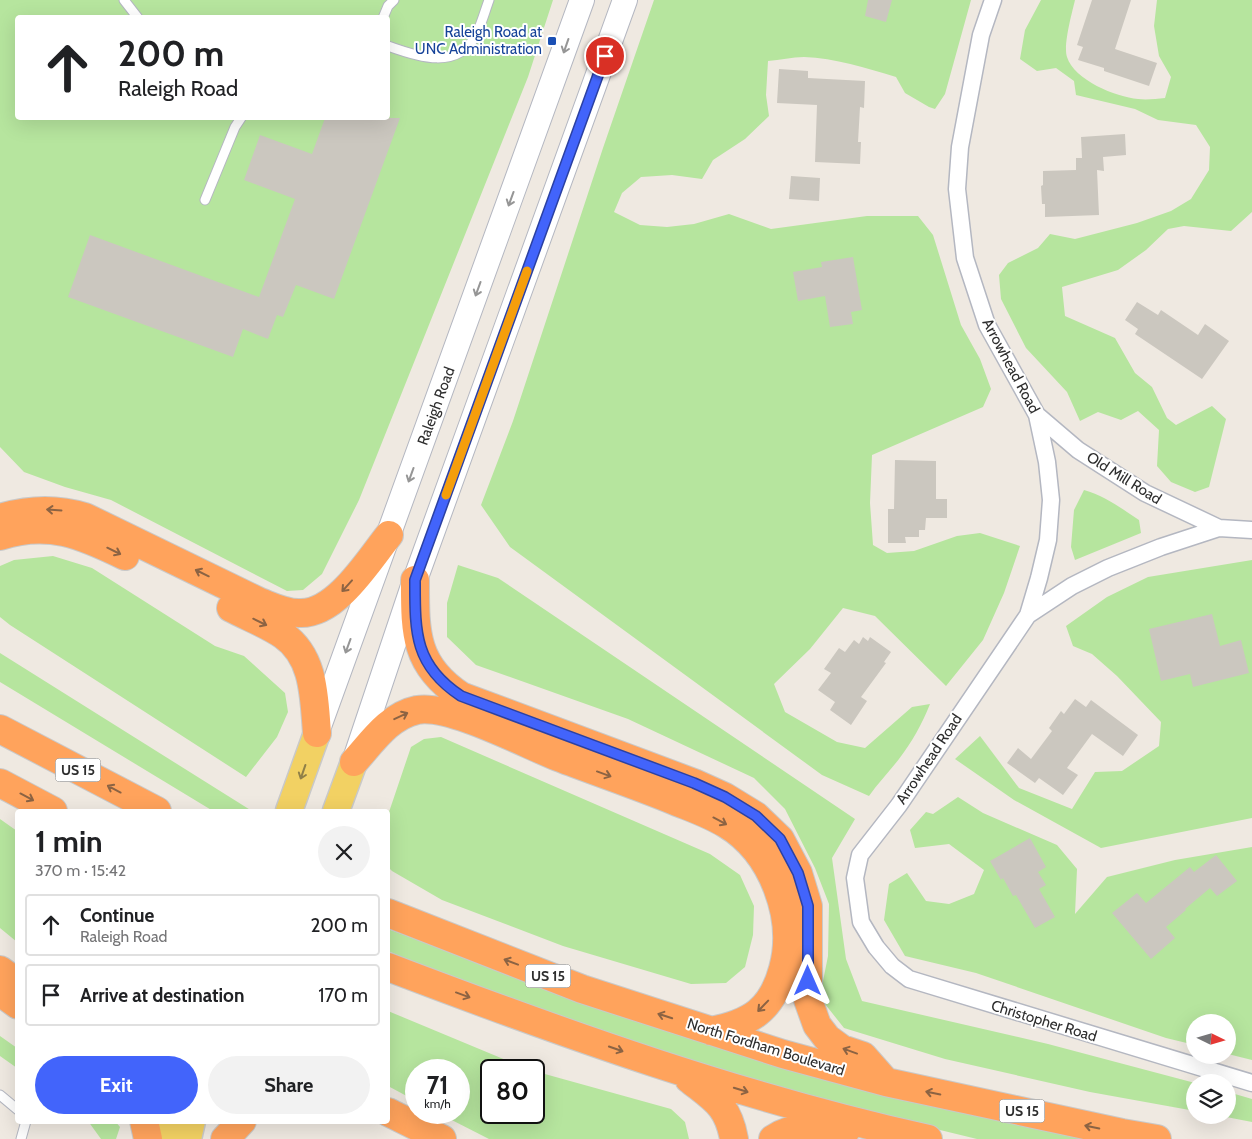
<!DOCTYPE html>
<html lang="en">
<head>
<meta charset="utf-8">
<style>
	body { margin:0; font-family:Cabin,sans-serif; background:#f2f2f2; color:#202124; height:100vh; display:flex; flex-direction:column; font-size:19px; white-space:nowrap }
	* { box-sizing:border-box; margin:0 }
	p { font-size:16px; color:#757577 }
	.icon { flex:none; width:28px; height:28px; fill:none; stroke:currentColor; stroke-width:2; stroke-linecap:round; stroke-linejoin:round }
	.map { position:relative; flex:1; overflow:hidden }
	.sheet { position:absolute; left:15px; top:809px; width:375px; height:315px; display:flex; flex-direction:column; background:#fff; border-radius:5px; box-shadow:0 5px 20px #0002 }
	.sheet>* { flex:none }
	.top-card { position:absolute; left:15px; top:15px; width:375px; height:105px; border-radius:5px; box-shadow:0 5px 20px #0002; background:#fff; color:#202124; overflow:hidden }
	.needle { width:32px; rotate:95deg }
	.tools { position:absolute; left:1186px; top:1014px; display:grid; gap:10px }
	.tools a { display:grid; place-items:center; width:50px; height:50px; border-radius:50%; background:#fff; box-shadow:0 5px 20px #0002; font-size:25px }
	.speed { position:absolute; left:405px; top:1059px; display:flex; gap:10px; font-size:25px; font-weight:700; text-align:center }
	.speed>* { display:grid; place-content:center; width:65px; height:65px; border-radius:50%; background:#fff; box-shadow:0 5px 20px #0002; line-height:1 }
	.speed small { font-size:12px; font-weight:400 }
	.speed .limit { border:2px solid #111; border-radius:8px; background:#fff; color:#111 }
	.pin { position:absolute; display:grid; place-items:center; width:42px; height:42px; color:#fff; margin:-21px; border:2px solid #fff; border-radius:50%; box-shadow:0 1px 5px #0007 }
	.me { position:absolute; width:55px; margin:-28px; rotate:0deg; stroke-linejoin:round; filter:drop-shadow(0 0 4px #0008) }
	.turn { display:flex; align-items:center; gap:18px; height:105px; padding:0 20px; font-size:22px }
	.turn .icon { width:65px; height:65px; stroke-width:2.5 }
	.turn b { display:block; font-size:35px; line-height:42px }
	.round { display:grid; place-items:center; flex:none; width:52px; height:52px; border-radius:26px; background:#f2f2f2 }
	.headline { display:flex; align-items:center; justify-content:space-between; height:85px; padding:0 20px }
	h1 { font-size:30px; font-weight:700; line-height:38px }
	.primary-button { display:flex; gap:10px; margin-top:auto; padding:10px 20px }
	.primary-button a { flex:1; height:58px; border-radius:30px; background:#4264fb; color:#fff; font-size:20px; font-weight:700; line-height:58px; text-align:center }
	.primary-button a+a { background:#f2f2f2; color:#202124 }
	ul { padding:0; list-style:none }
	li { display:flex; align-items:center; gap:15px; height:62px; margin:0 10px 8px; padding:0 10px; border:2px solid #e0e0e0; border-radius:5px }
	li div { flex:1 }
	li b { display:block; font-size:19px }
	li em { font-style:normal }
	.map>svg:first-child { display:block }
	.green { fill:#b6e59e; fill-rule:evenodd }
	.building { fill:#cbc7bf }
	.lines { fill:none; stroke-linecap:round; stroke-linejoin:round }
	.lane-casing { stroke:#b4b7c1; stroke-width:11 }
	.street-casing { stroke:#b4b7c1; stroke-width:19 }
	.secondary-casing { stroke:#b4b7c1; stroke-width:26 }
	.primary-casing { stroke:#c9c9c9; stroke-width:29 }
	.highway-casing { stroke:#c9c9c9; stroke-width:30 }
	.lane { stroke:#fff; stroke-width:9 }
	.street { stroke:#fff; stroke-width:16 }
	.secondary { stroke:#fff; stroke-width:24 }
	.primary { stroke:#f2d163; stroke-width:26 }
	.highway { stroke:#ffa35c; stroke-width:28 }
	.oneway { stroke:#969696 }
	.oneway2 { stroke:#8c6343 }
	.oneway3 { stroke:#908048 }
	.route-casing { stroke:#2b41a3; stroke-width:12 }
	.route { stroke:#4264fb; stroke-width:9 }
	.slow { stroke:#f59e0b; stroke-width:9 }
	.transit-dot { fill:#1a4fb4; stroke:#fff; stroke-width:2 }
	.labels { text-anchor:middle; stroke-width:4; stroke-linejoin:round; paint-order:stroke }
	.shield { fill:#fff; stroke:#6d6d6d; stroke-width:1 }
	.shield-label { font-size:14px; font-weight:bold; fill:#2e2e2e }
	.transit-label { font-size:15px; fill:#164399; stroke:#fff; text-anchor:end }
	.street-label { font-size:15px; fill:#2e2e2e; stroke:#fff }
</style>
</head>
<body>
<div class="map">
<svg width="1252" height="1139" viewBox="0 0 1252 1139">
	<rect width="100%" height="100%" fill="#efe9e1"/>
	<path class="green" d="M0 0H553L528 77 359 500 322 574 303 590 287 591 111 500 65 487 24 472 0 447ZM18 18H388V118H18Z
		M654 0H971L945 94 935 109 929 107 905 93 896 77C866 68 835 58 804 57 792 57 780 60 768 61L766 95 769 116 745 139 713 160 702 179 672 175 641 177 622 193 614 212 640 225 667 227 694 224 729 214 771 229 867 216H918L933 235 961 325 980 359 991 389 983 407 872 455 870 503 873 545 887 553 914 551 957 536 980 533 1020 546 1004 593 983 640 946 686 875 616 843 608 810 649 774 684 785 712 837 742 865 748 912 707 930 704C922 724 912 742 899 759 889 772 878 783 869 796L822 775 510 547 481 505 513 421 603 148Z
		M1041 0H1075C1072 13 1063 45 1067 57 1074 80 1116 97 1138 99 1146 100 1156 99 1165 98L1171 77 1159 56 1154 26 1157 0H1252V212L1231 231 1184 226 1168 229 1146 250 1118 270 1062 287 1065 316 1115 338 1135 373 1152 387 1167 418 1176 425 1212 406 1226 419 1209 487 1195 492 1171 482 1157 466 1159 430 1138 411 1121 420 1098 412 1080 421 1067 392 1026 348 1001 299 999 275 1008 263 1038 248 1050 234 1075 239 1137 223 1171 211 1191 199 1209 170 1210 147 1196 125 1158 120 1135 109 1076 95 1074 81 1056 68 1037 71 1020 59 1025 30Z
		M1084 490C1105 496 1121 508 1139 520L1141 533 1075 560 1071 547 1074 510Z
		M53 556 92 568 215 646 244 656 285 693 288 712 277 737 246 777 10 625 0 617V566L14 560Z
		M1252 560V818L1101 848 1014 800 955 759 980 736 1019 788 1072 809 1095 772 1122 771 1159 746 1161 722 1117 676 1092 654 1073 646 1066 626 1107 597 1148 577Z
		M458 565 498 578 855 819 832 858 846 959 862 1001 1048 1044 1195 1083V1111L1090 1092 945 1059 844 1028 825 1004 822 986 828 956 829 904 815 868 785 809 754 778 628 719 476 665 447 637V603Z
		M0 653 252 811H213L5 685 0 682Z
		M441 737 710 854 740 875 754 906 753 935 745 967 726 983 691 984 563 946 442 900 392 871 388 867V815L411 747 424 739Z
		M958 797 983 813 1057 845 1077 869 1075 914 1107 877 1175 860 1252 847V1060L1228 1054V1022H1195V1045L1166 1038 976 973 905 956 884 920 889 884 907 873 926 901 949 904 974 894 984 870 949 844 915 848 910 830 926 812 933 814Z
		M0 819 17 831V942L0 928Z
		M388 929 594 1005 1091 1139H977L858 1110 713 1069 493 995 388 951Z
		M388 1011 530 1070H491V1112H534V1071L671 1109 685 1122 689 1139H489L438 1113 459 1112V1070H416V1101L388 1086Z
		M0 1036 17 1048V1068L0 1056Z
		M1228 1092 1252 1099V1122L1216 1115H1228Z
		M88 1121H115L120 1127 116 1139H101Z"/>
	<path class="building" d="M868 0H892L886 22 865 16Z
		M1092 0H1131L1115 49 1157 63 1149 86 1104 71V68L1078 60 1083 47 1077 45Z
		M779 69 808 71V78L865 81 864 108 860 107 858 142H861L860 164 815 162 817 105 777 103Z
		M325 118H400L334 299 296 285 283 317 277 315 268 339 243 329 233 357 68 297 90 235 259 297 295 199 244 180 260 135 312 154Z
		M1125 134 1126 155 1103 157 1104 171 1097 170 1099 215 1045 217V204H1042L1041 186 1043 185V171L1076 170V158H1082L1081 137Z
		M791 176 820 178 819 201 789 199Z
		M853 257 862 310 851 312 853 324 830 327 825 296 798 301 793 272 822 267 821 262Z
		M1137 302 1158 315 1161 310 1198 335 1205 324 1229 341 1202 379 1135 334 1138 329 1125 320Z
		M895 460 936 461V499H947V518H926L925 530H919V537H905L906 543H888V509H894Z
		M1212 614 1220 646 1241 640 1249 673 1193 687 1190 674 1161 681 1149 629Z
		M863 637 868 641 870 637 891 652 884 662 886 663 861 697 867 701 851 725 830 710 835 702 818 690 831 673 824 669 839 648 845 652 854 640 859 644Z
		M1075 699 1086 707 1091 700 1138 735 1123 756 1092 734 1067 768 1078 775 1063 795 1039 778 1035 783 1007 763 1018 748 1031 759 1052 731 1049 728 1061 711 1064 714Z
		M1030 838 1046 867 1038 872 1046 885 1039 889 1055 917 1035 928 1016 895 1013 896 1003 878 1001 880 990 861Z
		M1216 855 1237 881 1217 896 1210 888 1185 909 1186 910 1166 927 1175 938 1151 959 1112 913 1137 893 1146 903 1190 867 1194 872Z"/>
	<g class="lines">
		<g class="lane-casing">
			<path id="lane" d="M124 0 138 18
				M383 18 388 6 394 0
				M388 46C418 57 459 71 477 33 482 22 485 11 489 0
				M205 200 235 127 241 118
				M0 1095 18 1110
				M21 1139 26 1121"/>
		</g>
		<g class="street-casing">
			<path id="street" d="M993 0 981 35 960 147 957 189 965 258 987 325 1037 415 1047 462 1051 500 1048 540 1039 578 1028 615 899 805 860 855 855 878 861 922 876 947 892 966 909 979 1252 1083
				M1037 415 1078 450 1145 493 1219 528
				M1028 615 1072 586 1108 568 1161 547 1219 528 1252 530"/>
		</g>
		<g class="secondary-casing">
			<path id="secondary" d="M317 732 582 0
				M355 759 415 580 625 0"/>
		</g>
		<g class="primary-casing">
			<path id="primary" d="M289 811 317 733
				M336 811 354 762
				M167 1139 174 1121
				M188 1139 192 1121"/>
		</g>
		<g class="highway-casing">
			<path id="highway" d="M0 518C29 509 56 508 85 517L260 602C273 607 287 614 301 613 337 613 369 560 389 535
				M0 536C48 520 82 535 125 556
				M415 580C415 632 414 665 461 696L694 783 725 797 756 816 780 839 798 873 808 906V1000L817 1025 827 1038 842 1049 863 1056 886 1082
				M231 608C248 617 267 624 283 635 315 657 314 698 317 733
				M0 729 157 811
				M354 762C372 742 389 716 417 710 450 704 525 744 558 757 597 772 636 785 675 801 692 808 710 814 726 824 773 852 797 918 783 969 772 1010 751 1023 711 1031
				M0 783 53 811
				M388 913 582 989 783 1054 886 1082 1122 1133 1157 1139
				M388 967C564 1034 743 1098 928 1139
				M0 970 18 983
				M0 992 18 1005
				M689 1079C714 1099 728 1105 734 1139
				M388 1112 442 1139
				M144 1121 148 1139
				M225 1139 242 1121
				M773 1139C794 1124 822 1127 847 1129"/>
		</g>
		<use href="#lane" class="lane"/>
		<use href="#street" class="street"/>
		<use href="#secondary" class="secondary"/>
		<use href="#primary" class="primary"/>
		<use href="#highway" class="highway"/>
	</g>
	<defs><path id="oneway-shaft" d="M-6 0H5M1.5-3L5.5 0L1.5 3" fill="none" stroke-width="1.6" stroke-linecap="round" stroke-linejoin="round" transform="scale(1.25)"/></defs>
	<g class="oneway">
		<use href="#oneway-shaft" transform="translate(566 46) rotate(109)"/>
		<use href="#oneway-shaft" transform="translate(511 199) rotate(110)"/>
		<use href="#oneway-shaft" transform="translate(478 289) rotate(110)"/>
		<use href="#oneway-shaft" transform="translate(411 475) rotate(110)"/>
		<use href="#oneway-shaft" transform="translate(348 646) rotate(110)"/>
	</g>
	<g class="oneway2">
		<use href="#oneway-shaft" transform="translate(54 510) rotate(-176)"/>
		<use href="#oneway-shaft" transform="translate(114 551) rotate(26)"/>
		<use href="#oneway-shaft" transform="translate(202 573) rotate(-154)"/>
		<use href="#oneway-shaft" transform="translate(347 586) rotate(132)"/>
		<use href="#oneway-shaft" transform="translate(260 622) rotate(26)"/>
		<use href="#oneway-shaft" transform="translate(401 716) rotate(-25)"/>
		<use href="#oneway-shaft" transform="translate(604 774) rotate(20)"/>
		<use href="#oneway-shaft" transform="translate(114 789) rotate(-152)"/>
		<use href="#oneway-shaft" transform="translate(27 797) rotate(28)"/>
		<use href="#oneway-shaft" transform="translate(720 821) rotate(28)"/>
		<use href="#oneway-shaft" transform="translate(511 962) rotate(-159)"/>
		<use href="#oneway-shaft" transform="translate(463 995) rotate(20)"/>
		<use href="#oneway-shaft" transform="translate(763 1006) rotate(134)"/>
		<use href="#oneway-shaft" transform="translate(665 1016) rotate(-162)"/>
		<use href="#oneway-shaft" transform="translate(616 1049) rotate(19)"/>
		<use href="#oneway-shaft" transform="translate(850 1051) rotate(-160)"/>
		<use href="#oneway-shaft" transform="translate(741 1090) rotate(17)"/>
		<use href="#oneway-shaft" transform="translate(933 1093) rotate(-168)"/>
		<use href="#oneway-shaft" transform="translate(1092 1127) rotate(-168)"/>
	</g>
	<use class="oneway3" href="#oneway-shaft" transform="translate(303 772) rotate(109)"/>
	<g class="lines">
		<g class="route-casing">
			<path id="route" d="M605 56 415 580C415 632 414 665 461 696L694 783 725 797 756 816 780 839 798 873 808 906V981"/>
		</g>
		<use href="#route" class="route"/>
		<path class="slow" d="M446 495 527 271"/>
	</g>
	<rect class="transit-dot" x="547" y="36" width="10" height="10" rx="2.5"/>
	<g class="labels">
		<g class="shield">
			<rect x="55.5" y="758.5" width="45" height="23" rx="4"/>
			<rect x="525.5" y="964.5" width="45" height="23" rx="4"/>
			<rect x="999.5" y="1099.5" width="45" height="23" rx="4"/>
		</g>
		<g class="shield-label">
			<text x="78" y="775">US 15</text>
			<text x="548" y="981">US 15</text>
			<text x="1022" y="1116">US 15</text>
		</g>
		<g class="transit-label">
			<text x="542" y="37">Raleigh Road at<tspan x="542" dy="17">UNC Administration</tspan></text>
		</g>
		<g class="street-label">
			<text transform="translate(1011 366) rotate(62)" y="5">Arrowhead Road</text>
			<text transform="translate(436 406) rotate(-70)" y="5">Raleigh Road</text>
			<text transform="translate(1124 478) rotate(32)" y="5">Old Mill Road</text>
			<text transform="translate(929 759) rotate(-56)" y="5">Arrowhead Road</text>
			<text transform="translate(1044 1021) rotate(17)" y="5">Christopher Road</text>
			<text transform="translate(766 1047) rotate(17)" y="5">North Fordham Boulevard</text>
		</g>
	</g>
</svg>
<div class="tools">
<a><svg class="needle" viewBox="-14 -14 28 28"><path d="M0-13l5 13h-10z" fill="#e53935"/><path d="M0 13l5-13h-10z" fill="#757577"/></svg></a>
<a><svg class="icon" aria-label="layers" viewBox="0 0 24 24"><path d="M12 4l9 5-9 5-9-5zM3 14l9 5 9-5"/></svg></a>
</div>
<div class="speed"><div>71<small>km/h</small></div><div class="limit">80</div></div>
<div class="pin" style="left:605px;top:56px;background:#d93025"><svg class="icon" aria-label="arrive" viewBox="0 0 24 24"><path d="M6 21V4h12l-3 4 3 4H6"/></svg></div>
<svg class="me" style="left:808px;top:981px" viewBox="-20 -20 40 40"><path d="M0-17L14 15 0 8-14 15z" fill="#4264fb" stroke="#fff" stroke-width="4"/></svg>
<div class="top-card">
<div class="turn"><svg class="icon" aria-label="ahead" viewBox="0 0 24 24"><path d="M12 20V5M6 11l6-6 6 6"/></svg><div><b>200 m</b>Raleigh Road</div></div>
</div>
<section class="sheet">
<div class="headline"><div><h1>1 min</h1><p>370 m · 15:42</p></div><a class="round"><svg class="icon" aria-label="close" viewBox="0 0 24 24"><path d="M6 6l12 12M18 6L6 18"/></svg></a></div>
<ul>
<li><svg class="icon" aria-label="ahead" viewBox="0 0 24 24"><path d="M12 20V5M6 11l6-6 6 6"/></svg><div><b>Continue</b><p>Raleigh Road</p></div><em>200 m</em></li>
<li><svg class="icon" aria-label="arrive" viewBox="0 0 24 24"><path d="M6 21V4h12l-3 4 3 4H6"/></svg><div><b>Arrive at destination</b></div><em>170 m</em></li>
</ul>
<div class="primary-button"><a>Exit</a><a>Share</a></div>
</section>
</div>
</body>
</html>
